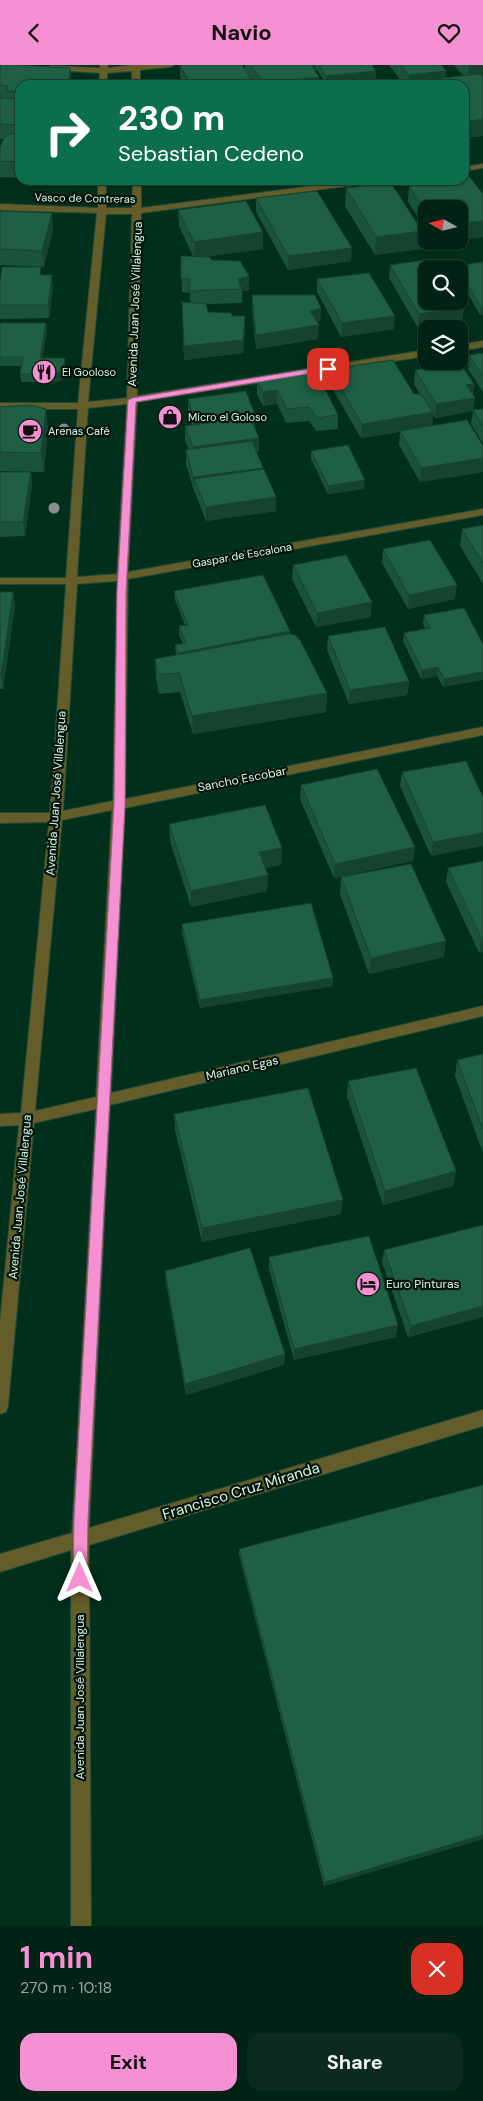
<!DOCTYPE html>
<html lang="en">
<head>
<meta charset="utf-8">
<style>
	body { margin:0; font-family:"DM Sans",sans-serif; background:#0a2b1e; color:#f1f3f6; height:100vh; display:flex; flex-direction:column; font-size:19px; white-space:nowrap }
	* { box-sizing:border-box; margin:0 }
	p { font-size:16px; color:#95a4a0 }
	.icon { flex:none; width:28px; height:28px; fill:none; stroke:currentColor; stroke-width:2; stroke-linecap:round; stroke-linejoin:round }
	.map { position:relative; height:1861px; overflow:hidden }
	.sheet { display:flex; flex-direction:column; background:#002315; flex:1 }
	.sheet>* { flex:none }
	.top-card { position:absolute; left:15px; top:15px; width:454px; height:105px; border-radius:15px; box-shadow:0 1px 4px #0004,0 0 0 1px #224034; background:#0b6e4f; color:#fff; overflow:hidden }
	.needle { width:32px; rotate:278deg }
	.fabs { position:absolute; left:418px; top:135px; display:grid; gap:10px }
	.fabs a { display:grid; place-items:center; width:50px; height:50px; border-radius:10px; background:#002315; box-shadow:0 1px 4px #0004,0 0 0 1px #224034; font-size:25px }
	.pin { position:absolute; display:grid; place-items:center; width:42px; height:42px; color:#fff; margin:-21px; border-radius:10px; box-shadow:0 2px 8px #0006 }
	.me { position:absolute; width:55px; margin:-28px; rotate:0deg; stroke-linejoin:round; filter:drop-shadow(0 0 4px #0008) }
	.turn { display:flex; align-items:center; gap:18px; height:105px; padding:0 20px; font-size:22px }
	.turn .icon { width:65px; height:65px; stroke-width:2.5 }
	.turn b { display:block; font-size:35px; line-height:42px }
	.round { display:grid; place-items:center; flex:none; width:52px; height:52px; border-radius:15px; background:#0a2b1e }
	.overview { display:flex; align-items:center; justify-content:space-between; height:85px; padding:0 20px }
	h1 { font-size:30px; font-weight:700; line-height:38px; color:#f591d2 }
	.button { display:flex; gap:10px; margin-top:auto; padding:10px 20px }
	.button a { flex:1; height:58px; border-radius:15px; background:#f591d2; color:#111; font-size:20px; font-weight:700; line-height:58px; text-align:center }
	.button a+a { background:#0a2b1e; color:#f1f3f6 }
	header { display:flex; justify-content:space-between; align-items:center; height:65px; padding:0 20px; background:#f591d2; color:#111; font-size:22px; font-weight:700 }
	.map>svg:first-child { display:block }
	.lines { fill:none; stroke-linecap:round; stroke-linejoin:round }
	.minor-casing { stroke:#1e4b38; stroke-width:2 }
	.minor { fill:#645d29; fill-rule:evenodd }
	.tree { fill:#8c8b90 }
	.wall { fill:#1b533a }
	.shaded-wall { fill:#164330 }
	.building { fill:#1f6044; stroke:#164330 }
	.route { fill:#f591d2; stroke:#9f5e88 }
	.labels { text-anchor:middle; stroke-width:4.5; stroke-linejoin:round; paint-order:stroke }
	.far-street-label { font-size:11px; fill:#d8f6e5; stroke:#001409 }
	.far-poi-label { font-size:11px; fill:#d8f6e5; stroke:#001409; text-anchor:start }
	.street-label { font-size:12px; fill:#d8f6e5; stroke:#001409 }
	.poi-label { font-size:12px; fill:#d8f6e5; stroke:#001409; text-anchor:start }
	.near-street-label { font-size:15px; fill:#d8f6e5; stroke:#001409 }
</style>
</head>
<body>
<header><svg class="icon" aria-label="back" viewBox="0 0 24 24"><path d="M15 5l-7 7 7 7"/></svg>Navio<svg class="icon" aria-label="heart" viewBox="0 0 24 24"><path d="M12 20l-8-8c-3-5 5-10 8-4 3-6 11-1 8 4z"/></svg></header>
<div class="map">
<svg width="483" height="1861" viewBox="0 0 483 1861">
	<rect width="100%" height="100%" fill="#002f1c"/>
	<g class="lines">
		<g class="minor-casing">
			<path id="minor" d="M100 0H108V3L132 0H174L170 2 140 5V20H132V6L107 8V20H99L100 8 51 5 47 3 51 1 100 3Z
				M483 99V103L464 106V102Z
				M98 115H106V143H132L133 115H141V143L358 115H381L377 117 141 148 137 331 426 285V291L137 337 128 507 483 444V450L128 514 125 734 483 662V670L125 743 111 1028 483 941V951L110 1040 89 1463 483 1345V1361L89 1480 91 1861H71V1485L0 1507V1489L72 1468 96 1044 34 1058 8 1341 6 1347 0 1349V1257L19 1060 0 1061V1049L21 1048 49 757 0 758V748H50L66 519H0V513H66L78 344H0V338H78L97 148 0 145V139L98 143ZM106 149H132L127 333 88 337ZM127 339 117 509 77 512 88 343ZM117 516 113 736 63 746 77 519ZM112 745 96 1032 35 1046 62 755Z
				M483 276V282L459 286V280Z"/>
		</g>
		<use href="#minor" class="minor"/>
	</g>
	<g class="tree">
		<circle cx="64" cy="364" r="5.5"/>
		<circle cx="54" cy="443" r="5.5"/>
	</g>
	<path class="wall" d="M180 0 245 4V0H372L376 6V13L326 18 316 4V7L319 20H253L252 18V20H185L180 12Z
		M389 0H441L446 6 445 13 463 11 454 0H483V71L464 73V20H404Z
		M0 3H70L71 14 20 20V113L0 112V82L3 74H0Z
		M421 115H464L483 129V172L459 175 426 144V164L408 137 409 121 420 119Z
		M346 123 421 184 375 190 345 141Z
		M256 133 351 196 288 205 256 147Z
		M178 145 263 167V184L203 192 211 195 249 225 242 226V238L206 239 208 247 232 251 245 265 243 288 184 295 182 237 190 238V228L182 227 181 191H193L179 161Z
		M0 146 53 164 44 202 0 200Z
		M483 197V250H480L459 213V204H457V201Z
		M390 200 464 243 462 256 418 263 389 213Z
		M42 210 53 223 49 253 0 254V216Z
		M317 214 394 264 341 272 317 227Z
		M252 230 321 243 320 256 317 257 318 274 256 284 252 244Z
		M0 258 47 266 42 293H65V302L64 312 61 316 52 317H21L20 309 22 301H0Z
		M483 288V327L468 304 469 290Z
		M330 304 414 329H420L414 319 415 305 474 319 473 330 475 333 473 345 483 344V378L471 359 473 346 435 353 433 349 432 361 483 381V407L420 417 399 380 400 367 361 373 329 318Z
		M257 316 338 350V364L316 366 309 356 286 358 277 339 263 341 257 329Z
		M188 334 255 350V363L259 373V387H256L263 404 276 432V446L206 456 195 428 194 426 186 399V385H189L185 375V361L192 360 188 348Z
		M0 342 48 362 44 407 0 406Z
		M311 386 364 424 328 429 311 394Z
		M0 407H31L32 421 25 471 0 472Z
		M483 460V519L460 481 462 464Z
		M383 484 455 534 408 544 382 498Z
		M293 500 371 552 316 562 292 514Z
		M174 526 290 570 327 628 326 647 193 669 180 627 159 629 156 613 155 594 176 590 175 580 183 579 179 570V561L185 560 175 535Z
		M0 527H13L15 541 3 624H0Z
		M424 550 483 579 443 622 437 611 421 614 403 576 404 568 425 564 423 559Z
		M328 571 409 616 407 630 349 639 327 585Z
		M466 696 431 791 400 721 402 707Z
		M301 720 415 782 413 796 334 813 300 734Z
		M169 759 282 783 281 800 265 803 267 826 191 842 170 776Z
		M483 796V887L479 888 446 817 448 803Z
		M341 812 444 892 369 909 340 829Z
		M182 859 333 913V921L200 943 182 867Z
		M483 989V1088L455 1011 457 995Z
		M348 1016 456 1106 453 1121 383 1140 347 1031Z
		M174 1049 341 1149 202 1177 175 1065Z
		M483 1160V1252L408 1272 382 1197 384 1185Z
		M269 1192 396 1272 294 1295 269 1204Z
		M165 1206 285 1289 284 1300 186 1330 166 1218Z
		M483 1420V1774L324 1821 239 1490V1484Z"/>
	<path class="shaded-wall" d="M307 0H316V10Z
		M469 0H483V13L467 15Z
		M70 3 71 16 72 14V20H69V14Z
		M376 6V13L326 18V11Z
		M446 6 444 20 433 14V20H409V10Z
		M319 12V20H266V18Z
		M252 15V20H212Z
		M483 54V71L464 73 466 57Z
		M52 148 53 164 44 202 42 186Z
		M483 156V172L459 175V159Z
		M422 166 421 184 375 190 376 172Z
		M263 167V184L194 193V177Z
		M437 176H453L437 179Z
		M352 183 351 196 288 205V191Z
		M52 210 53 223 49 253 48 240Z
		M249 211V225L242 226 238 214Z
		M481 242H483V250H480Z
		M321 243 320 256 309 260 310 246Z
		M464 243 462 256 418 263 419 249Z
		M245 251 243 288 184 295V281Z
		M395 251 394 264 341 272 342 258Z
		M46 258 47 266 41 301 40 293Z
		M319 260 318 274 256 284V270Z
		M65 293V302L64 312 61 316 52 317 51 309Z
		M474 319 472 333H475L473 346 435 353 436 339 466 320Z
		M277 325V339L263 341V327Z
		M46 344 48 362 44 407 41 388Z
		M433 347 432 361 361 373 362 359Z
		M255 350V364L195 372V358Z
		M259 373V387L193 396V382Z
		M483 393V407L420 417 421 403Z
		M263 403V417L194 414V426L193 412Z
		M31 407 32 421 25 471 23 457Z
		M365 415 364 424 328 429V421Z
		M276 432V446L206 456V442Z
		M457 520 455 534 408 544 409 530Z
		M13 527 15 541 3 624 1 610Z
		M372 537 371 552 316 562 317 548Z
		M290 566V574L179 596V588Z
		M438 602 437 611 421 614 422 605Z
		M483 607V615L443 622 444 614Z
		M409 616 407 630 349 639 350 625Z
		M327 628 326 647 193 669 192 651Z
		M483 768V781L431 791 433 777Z
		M415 782 413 796 334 813 335 799Z
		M282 783 281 800 259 804V787Z
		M268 810 267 826 191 842V826Z
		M482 874H483V887L479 888Z
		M446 876 444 892 369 909 371 893Z
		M333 913V921L200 943V935Z
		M456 1106 453 1121 383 1140 385 1126Z
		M343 1135 341 1149 202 1177V1163Z
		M483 1241V1252L408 1272 411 1261Z
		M398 1260 396 1272 294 1295V1284Z
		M285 1289 284 1300 186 1330 185 1319Z
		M483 1770V1774L324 1821 325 1817Z"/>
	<path class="building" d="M1 0H16L70 3 69 14H72L70 20H20V27L7 26 8 21 0 20V3Z
		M180 0H242L252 15 212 20H189L186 11Z
		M249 0H311L319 12 266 18Z
		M319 0H372L376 6 326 11Z
		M401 0H441L446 6 409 10Z
		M480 9 483 12V54L466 57 464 54V20H438L433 14Z
		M0 33 20 34V60L0 59Z
		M20 66V97L0 96V82L5 71Z
		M464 105 483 129V156L459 159V144H426V145L409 121 427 118 425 115H464Z
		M391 118 422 166 376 172 346 123Z
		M317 126 352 183 288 191 256 133Z
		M246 136 263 167 194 177 178 145Z
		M0 146 52 148 42 186 0 184Z
		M181 191 210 192 211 195 240 196 249 211 238 214 242 224 189 226 190 214H181Z
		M433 194 440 204H426V236H459V235L464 243 419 249 390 200Z
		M483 197V242H481L457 201Z
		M2 202H41L40 210H52L48 240H0V216Z
		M369 208 395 251 342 258 317 214Z
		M252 230H315L321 243 310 246 319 260 256 270Z
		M182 237 206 239 208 247 231 248 232 251H245L243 275 184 281Z
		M0 258H46L40 293H65L63 304 60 307 51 309H20L23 292H0Z
		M483 288V311L469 290Z
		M393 295 414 329H421L433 347 362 359 330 304Z
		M460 298 474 319 466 320 475 333 436 339 415 305Z
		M317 308 338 350 317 353 309 342 287 344 277 325 263 327 257 316Z
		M246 326 255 350 195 358 188 334Z
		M31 340 46 344 41 388 0 387V342Z
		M483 344V361L473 345Z
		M250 352 259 373 193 382 185 361Z
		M467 355 483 381V393L421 403 400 366Z
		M252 376 263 403 193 412 186 385Z
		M348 380 365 415 328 421 311 386Z
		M264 404 276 432 206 442 194 414Z
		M0 407H31L23 457H0Z
		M483 460V498L462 464Z
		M430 475 457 520 409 530 383 484Z
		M346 490 372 537 317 548 293 500Z
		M263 510 290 566 179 588 175 580 186 578 179 561 188 560 174 526Z
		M0 527H13L1 610H0Z
		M464 543 483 579V607L444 614 438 602 422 605 404 568 430 563 424 550Z
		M385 562 409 616 350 625 328 571Z
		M289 569 295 570 300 575 327 628 192 651 179 608 158 610 155 594Z
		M466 696 483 732V768L433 777 402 707Z
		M377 704 415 782 335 799 301 720Z
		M265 740 282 783 259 787 268 810 191 826 169 759Z
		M483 796V874H482L448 803Z
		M411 799 446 876 371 893 341 812Z
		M311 838 333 913 200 935 182 859Z
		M483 989V1064L457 995Z
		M416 1003 456 1106 385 1126 348 1016Z
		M308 1023 343 1135 202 1163 174 1049Z
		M483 1160V1241L411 1261 384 1185Z
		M369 1171 398 1260 294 1284 269 1192Z
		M250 1183 285 1289 185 1319 165 1206Z
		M483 1420V1770L325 1817 239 1484Z"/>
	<path class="route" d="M328 301 331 302V305L136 337 126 527 125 739 88 1454 87 1513 85 1518 80 1520 75 1518 73 1513 74 1454 114 739 117 527 128 335 132 333Z"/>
	<defs>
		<g id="restaurant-disc" transform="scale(1.25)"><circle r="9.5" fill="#f591d2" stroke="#001409"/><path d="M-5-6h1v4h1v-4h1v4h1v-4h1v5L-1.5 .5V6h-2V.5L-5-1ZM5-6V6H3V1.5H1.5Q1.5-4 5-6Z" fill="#111"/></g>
		<g id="shop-disc" transform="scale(1.25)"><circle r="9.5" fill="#f591d2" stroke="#001409"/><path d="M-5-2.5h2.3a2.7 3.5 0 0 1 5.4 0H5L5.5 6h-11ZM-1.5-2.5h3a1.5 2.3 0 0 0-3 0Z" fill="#111"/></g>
		<g id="cafe-disc" transform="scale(1.25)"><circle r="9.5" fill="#f591d2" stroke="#001409"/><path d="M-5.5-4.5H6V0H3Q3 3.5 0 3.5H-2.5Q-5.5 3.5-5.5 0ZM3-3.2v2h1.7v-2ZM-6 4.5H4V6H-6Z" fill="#111"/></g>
		<g id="hotel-disc" transform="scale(1.25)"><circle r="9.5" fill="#f591d2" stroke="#001409"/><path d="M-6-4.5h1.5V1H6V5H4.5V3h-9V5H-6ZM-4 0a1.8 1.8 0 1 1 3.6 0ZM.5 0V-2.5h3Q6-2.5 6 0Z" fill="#111"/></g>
	</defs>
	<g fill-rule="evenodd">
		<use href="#restaurant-disc" x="44" y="307"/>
		<use href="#shop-disc" x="170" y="352"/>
		<use href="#cafe-disc" x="30" y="366"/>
		<use href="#hotel-disc" x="368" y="1219"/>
	</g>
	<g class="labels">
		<g class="far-street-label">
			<text transform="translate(85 133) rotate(1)" y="4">Vasco de Contreras</text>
			<text transform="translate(242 490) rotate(-10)" y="4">Gaspar de Escalona</text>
		</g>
		<g class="far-poi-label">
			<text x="62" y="311">El Gooloso</text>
			<text x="188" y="356">Micro el Goloso</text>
			<text x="48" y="370">Arenas Café</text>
		</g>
		<g class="street-label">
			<text transform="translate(135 239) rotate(-88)" y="4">Avenida Juan José Villalengua</text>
			<text transform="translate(242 714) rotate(-11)" y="4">Sancho Escobar</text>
			<text transform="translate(56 728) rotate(-86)" y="4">Avenida Juan José Villalengua</text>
			<text transform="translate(242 1003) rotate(-13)" y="4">Mariano Egas</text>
			<text transform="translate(20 1132) rotate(-85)" y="4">Avenida Juan José Villalengua</text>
			<text transform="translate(80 1632) rotate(-90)" y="4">Avenida Juan José Villalengua</text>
		</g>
		<g class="poi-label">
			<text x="386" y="1223">Euro Pinturas</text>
		</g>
		<g class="near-street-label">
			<text transform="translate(241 1426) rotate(-17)" y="5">Francisco Cruz Miranda</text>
		</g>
	</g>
</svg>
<div class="fabs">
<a><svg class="needle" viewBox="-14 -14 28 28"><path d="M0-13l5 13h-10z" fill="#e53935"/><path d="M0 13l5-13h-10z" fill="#95a4a0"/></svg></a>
<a><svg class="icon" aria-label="search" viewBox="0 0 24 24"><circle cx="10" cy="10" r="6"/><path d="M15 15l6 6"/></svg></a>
<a><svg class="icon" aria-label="layers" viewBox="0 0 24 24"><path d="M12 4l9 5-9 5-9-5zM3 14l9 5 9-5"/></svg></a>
</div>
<div class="pin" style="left:328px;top:304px;background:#d93025"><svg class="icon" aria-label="arrive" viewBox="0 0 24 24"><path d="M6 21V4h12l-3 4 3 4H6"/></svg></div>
<svg class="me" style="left:80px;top:1513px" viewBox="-20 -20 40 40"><path d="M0-17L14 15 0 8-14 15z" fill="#f591d2" stroke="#fff" stroke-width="4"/></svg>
<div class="top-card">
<div class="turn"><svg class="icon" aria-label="right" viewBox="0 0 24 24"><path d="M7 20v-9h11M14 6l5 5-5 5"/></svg><div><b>230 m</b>Sebastian Cedeno</div></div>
</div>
</div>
<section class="sheet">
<div class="overview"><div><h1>1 min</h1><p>270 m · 10:18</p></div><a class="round" style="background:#d93025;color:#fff"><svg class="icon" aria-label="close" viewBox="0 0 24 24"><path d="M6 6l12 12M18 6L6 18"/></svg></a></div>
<div class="button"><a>Exit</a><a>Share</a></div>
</section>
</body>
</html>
